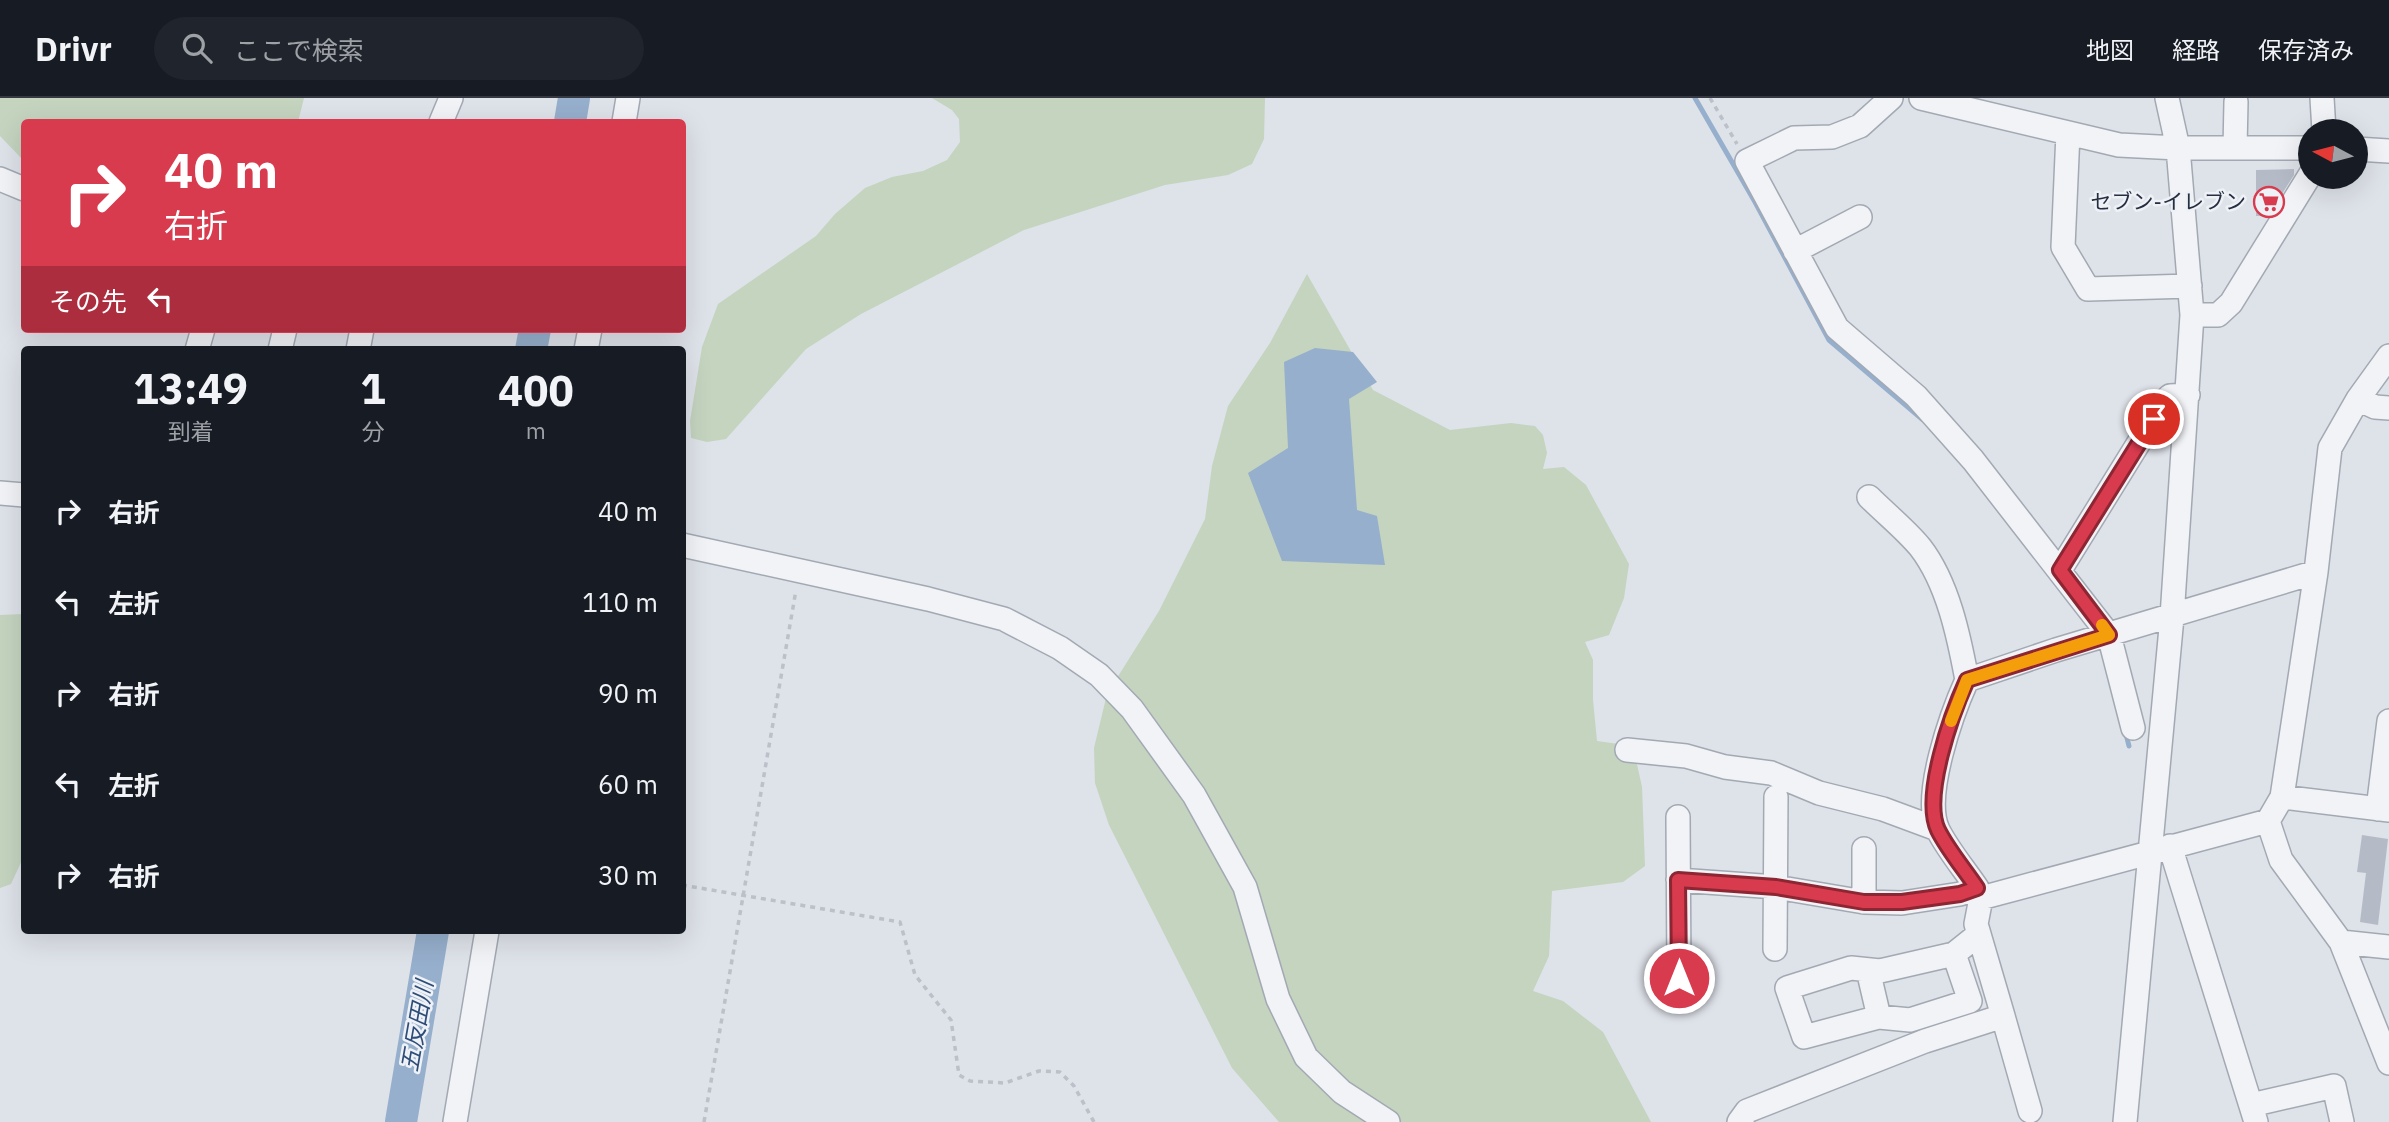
<!DOCTYPE html>
<html lang="ja">
<head>
<meta charset="utf-8">
<style>
	body { margin:0; font-family:"IBM Plex Sans","Noto Sans JP",sans-serif; background:#20242c; color:#f1f3f6; height:100vh; display:flex; flex-direction:column; font-size:26px; white-space:nowrap }
	* { box-sizing:border-box; margin:0 }
	p { font-size:23px; color:#9ea1a6 }
	.icon { flex:none; width:38px; height:38px; fill:none; stroke:currentColor; stroke-width:2; stroke-linecap:round; stroke-linejoin:round }
	.map { position:relative; flex:1; overflow:hidden }
	.sheet { position:absolute; left:21px; top:248px; width:665px; height:588px; display:flex; flex-direction:column; background:#171b24; border-radius:7px; box-shadow:0 7px 28px #0002 }
	.sheet>* { flex:none }
	.hud { position:absolute; left:21px; top:21px; width:665px; height:214px; border-radius:7px; box-shadow:0 7px 28px #0002; background:#d83a4e; color:#fff; overflow:hidden }
	.needle { width:46px; rotate:277deg }
	.controls { position:absolute; left:2298px; top:21px; display:grid; gap:14px }
	.controls a { display:grid; place-items:center; width:70px; height:70px; border-radius:50%; background:#171b24; box-shadow:0 7px 28px #0002; font-size:35px }
	.pin { position:absolute; display:grid; place-items:center; width:60px; height:60px; color:#fff; margin:-30px; border:4px solid #fff; border-radius:50%; box-shadow:0 2px 7px #0007 }
	.me { position:absolute; width:77px; margin:-38px; rotate:0deg; stroke-linejoin:round; filter:drop-shadow(0 0 5px #0008) }
	.turn { display:flex; align-items:center; gap:24px; height:147px; padding:0 28px; font-size:32px }
	.turn .icon { width:91px; height:91px; stroke-width:2.5 }
	.turn b { display:block; font-size:49px; line-height:60px }
	.then { display:flex; align-items:center; height:66px; padding:0 28px; background:#0003; gap:14px; font-size:26px }
	.eta { display:flex; justify-content:space-evenly; align-items:center; height:119px; text-align:center }
	.eta b { font-size:42px; font-weight:700; line-height:49px }
	ul { padding:0; list-style:none }
	li { display:flex; align-items:center; gap:21px; height:91px; padding:0 28px }
	li div { flex:1 }
	li b { display:block; font-size:26px }
	li em { font-style:normal }
	header { display:flex; align-items:center; gap:42px; box-sizing:border-box; height:98px; padding:0 35px; background:#171b24; border-bottom:2px solid #363941 }
	header strong { font-size:33px }
	nav { display:flex; gap:38px; margin-inline-start:auto; font-size:24px }
	.search { width:490px; height:63px; background:#20242c; display:flex; align-items:center; gap:18px; box-sizing:border-box; padding:0 24px; border-radius:38px; color:#9ea1a6; font-size:26px }
	.map>svg:first-child { display:block }
	.green { fill:#c4d4bf }
	.water { fill:#96afcc }
	.lines { fill:none; stroke-linecap:round; stroke-linejoin:round }
	.stream { stroke:#96afcc; stroke-width:5 }
	.river { stroke:#96afcc; stroke-width:32 }
	.building { fill:#b5bbc6 }
	.minor-casing { stroke:#a3a9b3; stroke-width:26 }
	.path { stroke:#bcc0c8; stroke-width:3.5; stroke-dasharray:5 5; stroke-linecap:butt }
	.minor { stroke:#f1f3f7; stroke-width:23 }
	.route-casing { stroke:#8c2633; stroke-width:18 }
	.route { stroke:#d83a4e; stroke-width:12 }
	.slow { stroke:#f59e0b; stroke-width:12 }
	.labels { text-anchor:middle; stroke-width:5; stroke-linejoin:round; paint-order:stroke }
	.poi-label { font-size:21px; fill:#262f41; stroke:#eef1f6; text-anchor:end }
	.water-label { font-size:23px; font-style:italic; fill:#2d4d78; stroke:#eef1f6 }
</style>
</head>
<body>
<header>
<strong>Drivr</strong>
<div class="search"><svg class="icon" aria-label="search" viewBox="0 0 24 24"><circle cx="10" cy="10" r="6"/><path d="M15 15l6 6"/></svg>ここで検索</div>
<nav><a>地図</a><a>経路</a><a>保存済み</a></nav>
</header>
<div class="map">
<svg width="2389" height="1024" viewBox="0 0 2389 1024">
	<rect width="100%" height="100%" fill="#dee2e9"/>
	<path class="green" d="M0 0H304L298 24H24V63L0 38Z
		M932 0H1265L1264 41 1252 66 1228 77 1165 87 1024 132 861 216 806 251 726 341 707 344 691 340 690 323 702 249 718 206 816 138 835 116 865 90 892 79 923 73 947 62 960 44 959 21 952 12Z
		M1307 176 1373 292 1450 332 1511 325 1535 328 1543 337 1547 355 1543 371 1564 369 1586 387 1629 466 1624 500 1609 537 1585 544 1593 562V602L1597 643 1633 648 1642 689 1645 768 1623 784 1552 793 1549 858 1533 893 1563 903 1603 934 1651 1024H1279L1232 970 1109 727 1095 685 1094 650 1107 596 1159 513 1205 421 1212 368 1228 308 1270 245Z
		M24 516V758L11 786 0 790V517Z"/>
	<path class="water" d="M1315 250 1353 254 1377 284 1349 301 1357 412 1377 418 1385 467 1282 463 1248 375 1288 350 1284 264Z"/>
	<g class="lines">
		<path class="stream" d="M1695 0 1755 104 1829 242 1922 321
			M2125 632 2129 648"/>
		<path class="river" d="M570 24 574 0
			M531 252 535 231
			M401 1024 433 833"/>
	</g>
	<path class="building" d="M2294 71V77L2268 118H2256V72Z
		M2362 737 2388 741 2378 827 2360 824 2366 775 2357 774Z"/>
	<g class="lines">
		<g class="minor-casing">
			<path id="minor" d="M1891 0 1860 28 1832 39 1794 40 1747 63 1837 230 1916 298 1973 362 2109 537 2133 630
				M1921 0 2119 47 2178 50H2310
				M2322 0 2324 33
				M441 24 451 0
				M624 24 628 0
				M2068 35 2063 149 2088 191 2190 188
				M2235 50 2236 4
				M2356 51 2389 53
				M0 81 24 91
				M1795 153 1860 119
				M2192 217H2218L2231 205 2310 77
				M197 252 203 231
				M280 252 285 231
				M358 252 362 231
				M586 252 590 231
				M2358 301 2375 309 2389 310
				M0 395 24 397
				M1869 399C1886 416 1905 431 1920 449 1948 485 1959 539 1967 582
				M682 447 928 501 1004 521 1060 550 1099 577 1132 611 1194 697 1245 789 1278 901 1306 959 1342 994 1388 1024
				M2060 472 2164 304 2170 298 2188 297
				M1627 652 1686 658 1725 669 1771 675 1819 695 1883 711 1937 731
				M2282 699 2389 712
				M2378 711 2389 623
				M1678 719 1679 880
				M2268 723 2281 762 2341 844 2389 965
				M2170 748 2256 1024
				M1864 751V804
				M1678 782 1776 789 1864 804 1902 805 1960 796 1977 790
				M1981 800 2268 723 2282 699 2316 474 2330 350 2358 301 2389 258
				M2341 844 2389 849
				M1775 851 1776 699
				M1954 856 1970 903 1910 922 1879 919 1804 939 1787 890 1851 870 1880 873 1954 856 1979 836
				M1868 872 1879 919
				M2003 918 2030 1013
				M2251 1007 2334 988 2342 1024
				M455 1024 487 833
				M1739 1024 1747 1013 1925 943 2003 918 1976 826 1981 800 1977 790C1965 772 1948 752 1938 732 1922 698 1952 615 1967 582L2056 552 2316 474
				M2125 1024 2172 519 2192 217 2178 50 2167 0"/>
		</g>
		<path class="path" d="M1710 0 1737 46
			M682 787 900 824 915 877 951 922 959 977 970 983 1005 985 1039 973 1060 974 1074 988 1094 1024
			M704 1024 796 492"/>
		<use href="#minor" class="minor"/>
	</g>
	<g class="lines">
		<g class="route-casing">
			<path id="route" d="M1679 880 1678 782 1776 789 1864 804H1902L1960 796 1977 790C1965 772 1948 752 1938 732 1922 698 1952 615 1967 582L2109 537 2060 472 2154 321"/>
		</g>
		<use href="#route" class="route"/>
		<path class="slow" d="M1951 623 1967 582 2109 537 2102 527"/>
	</g>
	<defs>
		<g id="supermarket-ring" transform="scale(1.575)"><circle r="9.5" fill="#eef1f6" stroke="#d83a4e" stroke-width="1.5"/><path d="M-6-5.5h2.5l.6 2H6L4.5 2H-2.5L-4.4-4H-6ZM-1.5 3.2a1.3 1.3 0 1 0 .1 0ZM3 3.2a1.3 1.3 0 1 0 .1 0Z" fill="#d83a4e"/></g>
	</defs>
	<g fill-rule="evenodd">
		<use href="#supermarket-ring" x="2269" y="104"/>
	</g>
	<g class="labels">
		<g class="poi-label">
			<text x="2246" y="111">セブン-イレブン</text>
		</g>
		<g class="water-label">
			<text transform="translate(417 928) rotate(-80)" y="8">五反田川</text>
		</g>
	</g>
</svg>
<div class="controls">
<a><svg class="needle" viewBox="-14 -14 28 28"><path d="M0-13l5 13h-10z" fill="#e53935"/><path d="M0 13l5-13h-10z" fill="#9ea1a6"/></svg></a>
</div>
<div class="pin" style="left:2154px;top:321px;background:#d93025"><svg class="icon" aria-label="arrive" viewBox="0 0 24 24"><path d="M6 21V4h12l-3 4 3 4H6"/></svg></div>
<svg class="me" style="left:1679px;top:880px" viewBox="-20 -20 40 40"><circle r="17" fill="#d83a4e" stroke="#fff" stroke-width="3"/><path d="M0-11L8 9 0 5-8 9z" fill="#fff"/></svg>
<div class="hud">
<div class="turn"><svg class="icon" aria-label="right" viewBox="0 0 24 24"><path d="M7 20v-9h11M14 6l5 5-5 5"/></svg><div><b>40 m</b>右折</div></div>
<div class="then">その先<svg class="icon" aria-label="left" viewBox="0 0 24 24"><path d="M17 20v-9H6M10 6l-5 5 5 5"/></svg></div>
</div>
<section class="sheet">
<div class="eta">
<div><b>13:49</b><p>到着</p></div>
<div><b>1</b><p>分</p></div>
<div><b>400</b><p>m</p></div>
</div>
<ul>
<li><svg class="icon" aria-label="right" viewBox="0 0 24 24"><path d="M7 20v-9h11M14 6l5 5-5 5"/></svg><div><b>右折</b></div><em>40 m</em></li>
<li><svg class="icon" aria-label="left" viewBox="0 0 24 24"><path d="M17 20v-9H6M10 6l-5 5 5 5"/></svg><div><b>左折</b></div><em>110 m</em></li>
<li><svg class="icon" aria-label="right" viewBox="0 0 24 24"><path d="M7 20v-9h11M14 6l5 5-5 5"/></svg><div><b>右折</b></div><em>90 m</em></li>
<li><svg class="icon" aria-label="left" viewBox="0 0 24 24"><path d="M17 20v-9H6M10 6l-5 5 5 5"/></svg><div><b>左折</b></div><em>60 m</em></li>
<li><svg class="icon" aria-label="right" viewBox="0 0 24 24"><path d="M7 20v-9h11M14 6l5 5-5 5"/></svg><div><b>右折</b></div><em>30 m</em></li>
</ul>
</section>
</div>
</body>
</html>
